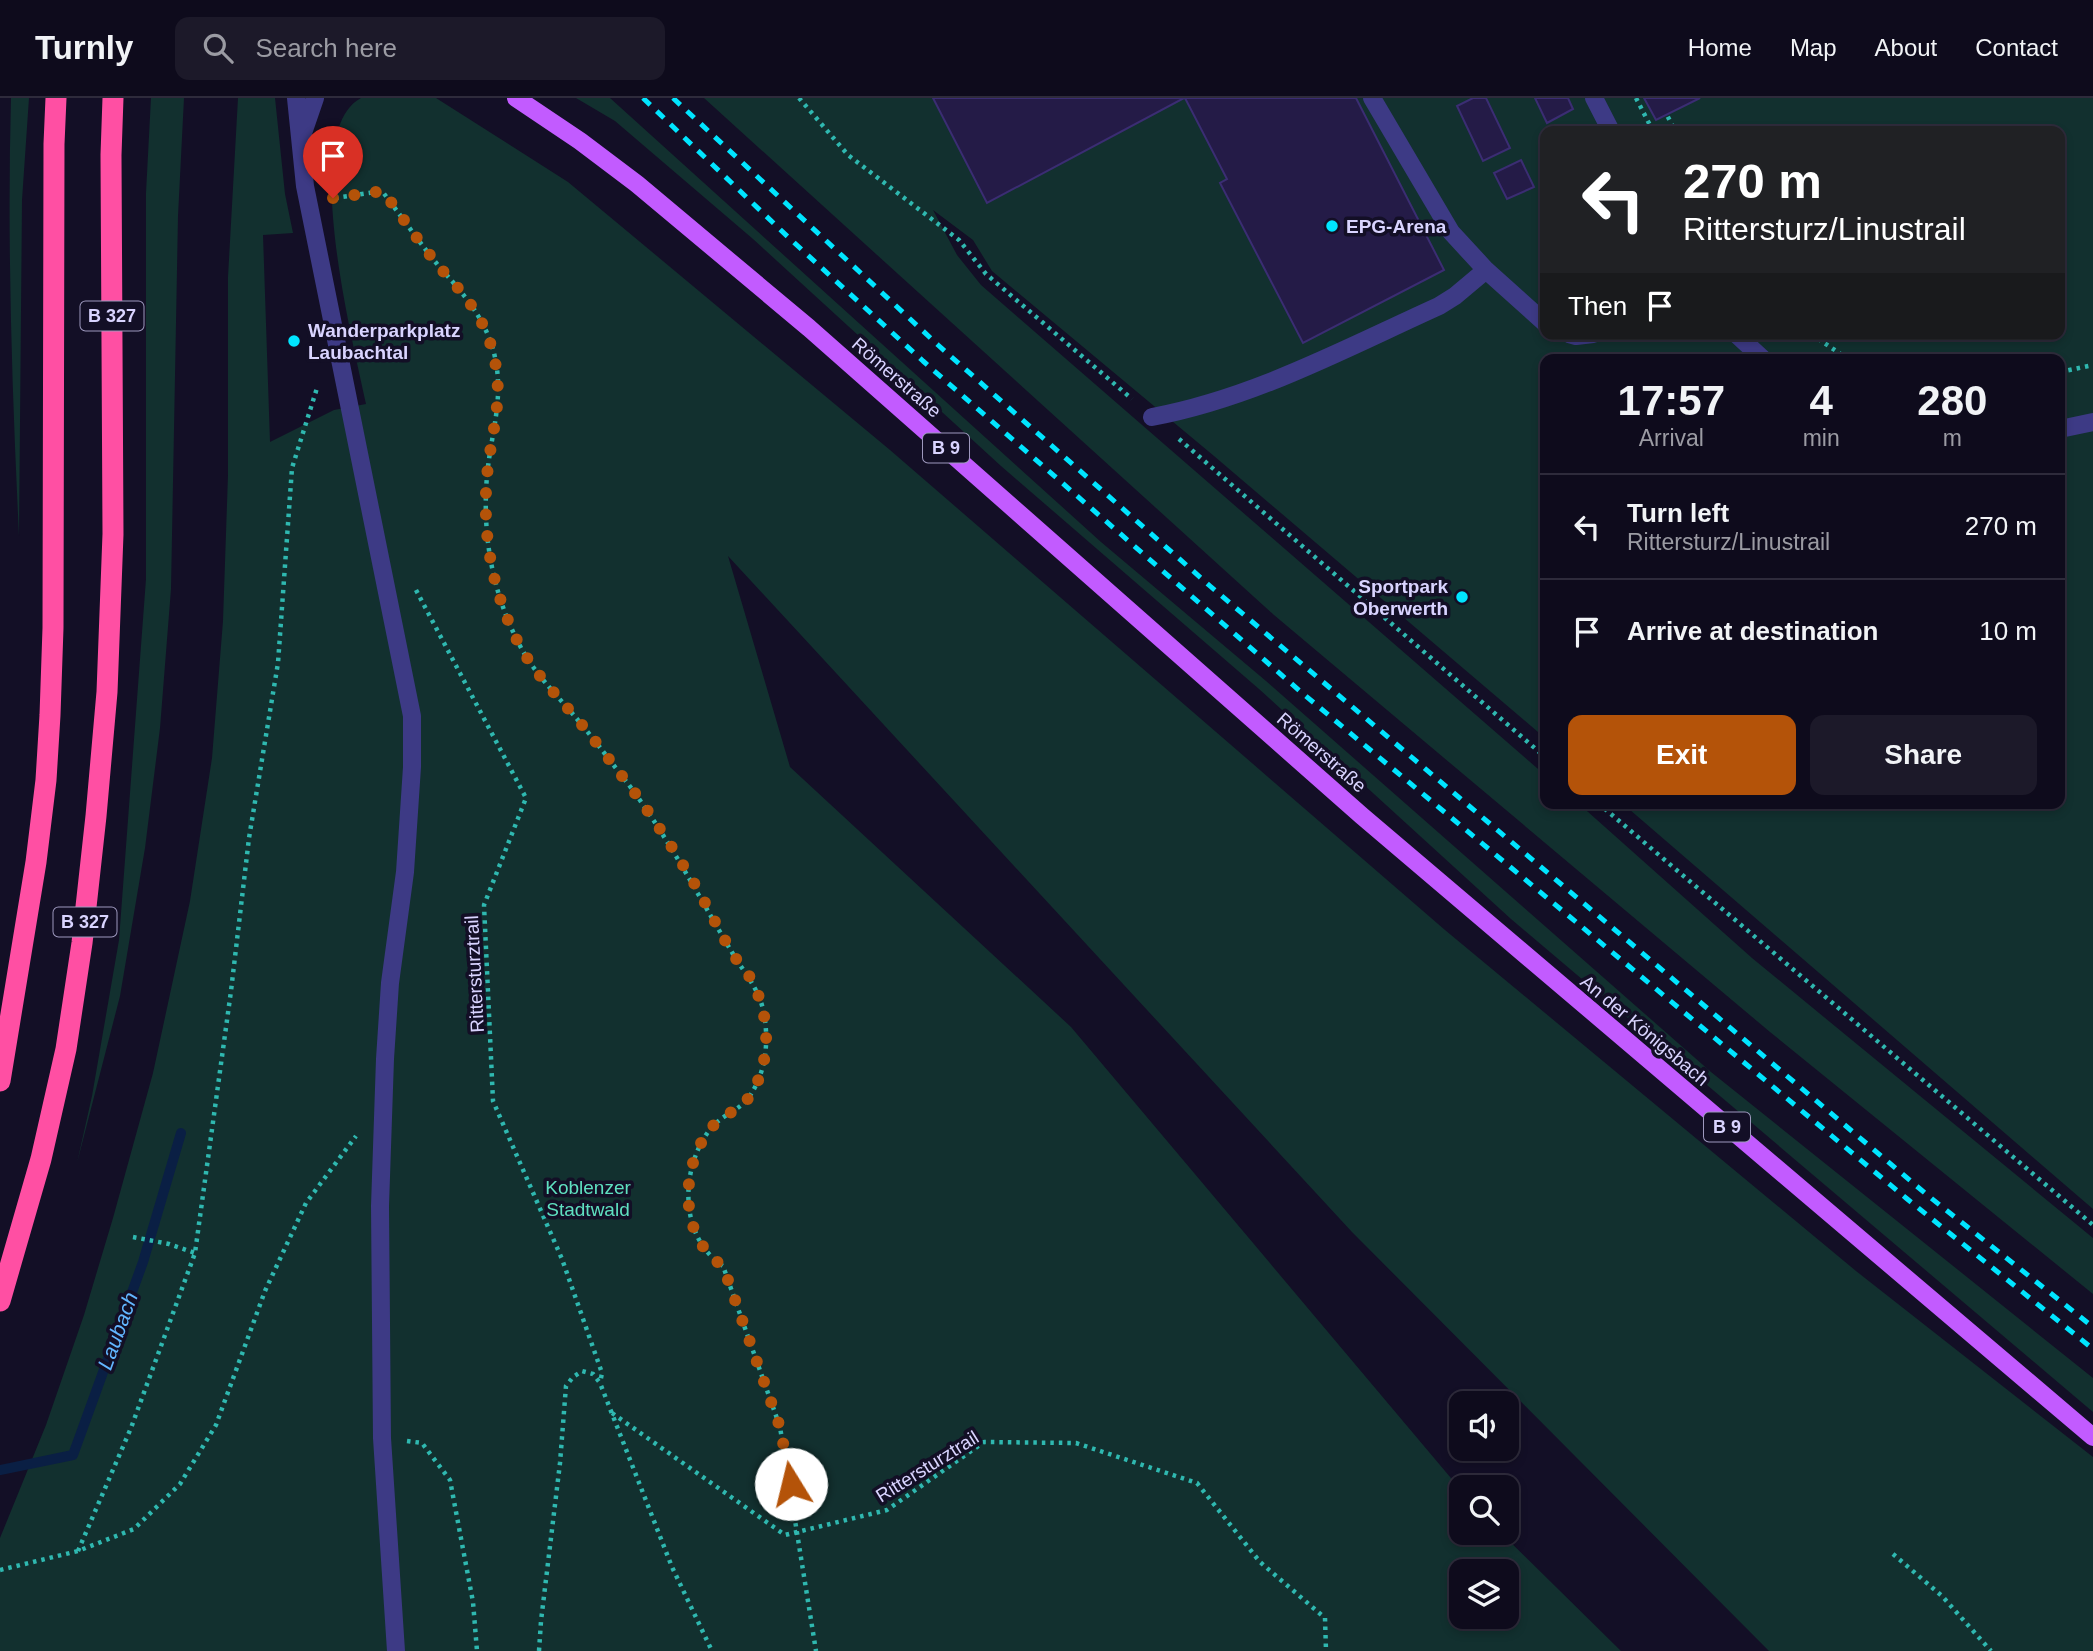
<!DOCTYPE html>
<html lang="en">
<head>
<meta charset="utf-8">
<style>
	body { margin:0; font-family:Helvetica,sans-serif; background:#1c1929; color:#f1f3f6; height:100vh; display:flex; flex-direction:column; font-size:26px; white-space:nowrap }
	* { box-sizing:border-box; margin:0 }
	p { font-size:23px; color:#9b9ba3 }
	.icon { flex:none; width:38px; height:38px; fill:none; stroke:currentColor; stroke-width:2; stroke-linecap:round; stroke-linejoin:round }
	.map { position:relative; flex:1; overflow:hidden }
	.side { position:absolute; left:1540px; top:256px; width:525px; height:455px; display:flex; flex-direction:column; background:#0e0b1c; border-radius:14px; box-shadow:0 4px 10px #0003,0 0 0 2px #2e2b3b }
	.side>* { flex:none }
	.banner { position:absolute; left:1540px; top:28px; width:525px; height:214px; border-radius:14px; box-shadow:0 4px 10px #0003,0 0 0 2px #2e2b3b; background:#202124; color:#fff; overflow:hidden }
	.tools { position:absolute; left:1449px; top:1293px; display:grid; gap:14px }
	.tools a { display:grid; place-items:center; width:70px; height:70px; border-radius:14px; background:#0e0b1c; box-shadow:0 4px 10px #0003,0 0 0 2px #2e2b3b; font-size:35px }
	.pin { position:absolute; display:grid; place-items:center; width:60px; height:60px; color:#fff; margin:-72px -30px; border-radius:50% 50% 50% 0; rotate:-45deg; box-shadow:0 0 7px #0007 }
	.pin .icon { rotate:45deg }
	.me { position:absolute; width:77px; margin:-38px; rotate:351deg; stroke-linejoin:round; filter:drop-shadow(0 0 5px #0008) }
	.turn { display:flex; align-items:center; gap:24px; height:147px; padding:0 28px; font-size:32px }
	.turn .icon { width:91px; height:91px; stroke-width:2.5 }
	.turn b { display:block; font-size:49px; line-height:60px }
	.then { display:flex; align-items:center; height:66px; padding:0 28px; background:#0003; gap:14px; font-size:26px }
	.eta { display:flex; justify-content:space-evenly; align-items:center; height:119px; text-align:center }
	.eta b { font-size:42px; font-weight:800; line-height:49px }
	.action { display:flex; gap:14px; margin-top:auto; padding:14px 28px }
	.action a { flex:1; height:80px; border-radius:14px; background:#b45309; color:#fff; font-size:28px; font-weight:800; line-height:80px; text-align:center }
	.action a+a { background:#1c1929; color:#f1f3f6 }
	ul { padding:0; list-style:none }
	li { display:flex; align-items:center; gap:21px; height:105px; padding:0 28px; border-top:2px solid #2e2b3b }
	li div { flex:1 }
	li b { display:block; font-size:26px }
	li em { font-style:normal }
	header { display:flex; align-items:center; gap:42px; box-sizing:border-box; height:98px; padding:0 35px; background:#0e0b1c; border-bottom:2px solid #2e2b3b }
	header strong { font-size:33px }
	nav { display:flex; gap:38px; margin-inline-start:auto; font-size:24px }
	.search { width:490px; height:63px; background:#1c1929; display:flex; align-items:center; gap:18px; box-sizing:border-box; padding:0 24px; border-radius:14px; color:#9b9ba3; font-size:26px }
	.map>svg:first-child { display:block }
	.green { fill:#12302f; fill-rule:evenodd }
	.lines { fill:none; stroke-linecap:round; stroke-linejoin:round }
	.stream { stroke:#0a1f44; stroke-width:10 }
	.building { fill:#241b47; stroke:#3b2d73; stroke-width:2 }
	.path { stroke:#2fb8b0; stroke-width:4.5; stroke-dasharray:3.5 5; stroke-linecap:butt }
	.minor { stroke:#3d3a85; stroke-width:18 }
	.major { stroke:#c25bff; stroke-width:18 }
	.highway { stroke:#ff4fa3; stroke-width:21 }
	.rail { stroke:#00e5ff; stroke-width:5; stroke-dasharray:10 9; stroke-linecap:butt }
	.route { stroke:#b45309; stroke-width:12; stroke-dasharray:0 21.6 }
	.poi-dot { fill:#00e5ff; stroke:#130f26; stroke-width:2.5 }
	.labels { text-anchor:middle; stroke-width:7; stroke-linejoin:round; paint-order:stroke }
	.shield { fill:#130f26; stroke:#9e99be; stroke-width:2 }
	.shield-label { font-size:18px; font-weight:bold; fill:#d9d4ff }
	.poi-label { font-size:19px; font-weight:bold; fill:#d9d4ff; stroke:#130f26; text-anchor:start }
	.street-label { font-size:19px; fill:#d9d4ff; stroke:#130f26 }
	.park-label { font-size:19px; fill:#5fe0c0; stroke:#130f26 }
	.water-label { font-size:21px; font-style:italic; fill:#62b6ff; stroke:#130f26 }
</style>
</head>
<body>
<header>
<strong>Turnly</strong>
<div class="search"><svg class="icon" aria-label="search" viewBox="0 0 24 24"><circle cx="10" cy="10" r="6"/><path d="M15 15l6 6"/></svg>Search here</div>
<nav><a>Home</a><a>Map</a><a>About</a><a>Contact</a></nav>
</header>
<div class="map">
<svg width="2093" height="1553" viewBox="0 0 2093 1553">
	<rect width="100%" height="100%" fill="#130f26"/>
	<path class="green" d="M11 0H29L22 102 19 438C12 292 7 146 11 0Z
		M151 0H184L178 118 171 491 160 630 145 750 120 898 77 1065 92 998 119 842 146 481V95Z
		M238 0H275L285 96 293 135 263 137 270 344 334 312 366 306C354 247 298 33 361 0H436L568 84 890 352 1445 832 1856 1173 2093 1359V1553H1769L1352 1134 728 458 790 669 1071 929 1461 1392V1435H1501L1621 1553H0V1440L46 1327 84 1217 113 1120 153 975 190 803 212 660 223 523 228 377V179ZM1461 1474H1507V1519H1461Z
		M576 0H610L1101 444 1266 583 1711 974 2093 1280V1314L1511 821 1259 591 1001 368 753 141 615 23Z
		M704 0H2093V1111L1622 705H2060V261H1545V640L1214 358 992 173 973 142 933 112 957 157 981 187 1545 677V705H1578L1752 860 2093 1140V1196L1770 934 1274 517ZM1545 33H2060V236H1545Z"/>
	<g class="lines">
		<path class="stream" d="M0 1372 73 1357 143 1164 181 1035"/>
	</g>
	<path class="building" d="M933 0H1184L987 105Z
		M1185 0H1356L1444 172 1303 245 1220 85 1227 81Z
		M1473 0H1486L1510 50 1483 63 1457 8Z
		M1535 0H1568L1573 11 1547 25Z
		M1644 0H1700L1656 22Z
		M1521 62 1534 89 1507 101 1494 75Z"/>
	<g class="lines">
		<path class="path" d="M799 0 848 57 959 142 986 176 1132 301
			M1636 0 1653 33
			M1665 33 1673 29 1667 17
			M335 100 382 93C402 119 421 147 442 172 465 197 485 221 494 255 505 300 491 334 487 378 482 436 492 494 519 546 533 573 552 592 571 614 592 638 610 663 629 687 669 741 699 799 733 856 745 876 760 892 764 916 769 944 766 975 749 999 743 1010 722 1017 711 1030 680 1069 678 1138 723 1168L780 1329 816 1553
			M1811 236 1848 261
			M2060 274 2093 267
			M1179 341 1545 659
			M416 492 526 700 484 807 493 1003 562 1161 602 1275 600 1285
			M1598 705 2093 1127
			M133 1139 169 1146 195 1155
			M612 1315 785 1437 887 1412 984 1344 1076 1345 1197 1385 1260 1464 1325 1520 1326 1553
			M407 1343 422 1345 450 1382 473 1504 477 1553
			M78 1453 131 1330 195 1155 231 893 249 740 278 565 292 370 317 290
			M1893 1456 1942 1498 1991 1553
			M0 1472 78 1453 134 1431 180 1386 216 1327 265 1193 306 1105 356 1038
			M539 1553 541 1523 560 1365 566 1288 573 1279 582 1273 593 1276 600 1285 672 1469 712 1553"/>
		<path class="minor" d="M296 0 305 88 412 618V669L405 774 390 885 385 961 380 1108 382 1340 396 1553
			M1372 0 1451 134 1486 172 1545 225
			M1594 0 1611 33
			M303 35 315 0
			M1569 236 1576 238 1593 236
			M1736 236 1763 261
			M1152 319C1254 300 1346 250 1439 208L1455 198 1486 172
			M2060 331 2093 324"/>
		<path class="major" d="M516 0 580 43 637 86 809 230 1362 718 2093 1339"/>
		<path class="highway" d="M0 983 36 764 46 682 50 617 53 530 54 46 56 0
			M0 1203 41 1061 66 951 82 845 96 718 107 594 113 436 111 57 113 0"/>
		<path class="rail" d="M643 0 788 139 923 263 1301 594 1906 1100 2093 1251
			M673 0 938 247 1210 488 1926 1096 2093 1229"/>
	</g>
	<g class="lines">
		<path class="route" d="M333 100 383 93C402 119 421 147 442 172 465 197 485 221 493 255 505 300 491 334 487 378 482 436 492 494 519 546 533 573 552 592 571 614 592 638 610 663 629 687 653 719 674 752 694 785 708 809 719 833 733 856 738 865 746 872 751 881 760 898 765 916 766 934 767 956 762 981 749 999 743 1010 722 1017 711 1030 680 1068 678 1139 723 1168L780 1329 791 1386"/>
	</g>
	<g class="poi-dot">
		<circle cx="1332" cy="128" r="7"/>
		<circle cx="294" cy="243" r="7"/>
		<circle cx="1462" cy="499" r="7"/>
	</g>
	<g class="labels">
		<g class="shield">
			<rect x="80.5" y="203.5" width="63" height="29" rx="5"/>
			<rect x="923" y="335.5" width="46" height="29" rx="5"/>
			<rect x="53.5" y="809.5" width="63" height="29" rx="5"/>
			<rect x="1704" y="1014.5" width="46" height="29" rx="5"/>
		</g>
		<g class="shield-label">
			<text x="112" y="224">B 327</text>
			<text x="946" y="356">B 9</text>
			<text x="85" y="830">B 327</text>
			<text x="1727" y="1035">B 9</text>
		</g>
		<g class="poi-label">
			<text x="1346" y="135">EPG-Arena</text>
			<text x="308" y="239">Wanderparkplatz<tspan x="308" dy="22">Laubachtal</tspan></text>
			<text x="1448" y="495" text-anchor="end">Sportpark<tspan x="1448" dy="22">Oberwerth</tspan></text>
		</g>
		<g class="street-label">
			<text transform="translate(897 279) rotate(41)" y="7">Römerstraße</text>
			<text transform="translate(1322 654) rotate(41)" y="7">Römerstraße</text>
			<text transform="translate(474 876) rotate(-93)" y="7">Rittersturztrail</text>
			<text transform="translate(1645 932) rotate(40)" y="7">An der Königsbach</text>
			<text transform="translate(927 1368) rotate(-32)" y="7">Rittersturztrail</text>
		</g>
		<g class="park-label">
			<text x="588" y="1096">Koblenzer<tspan x="588" dy="22">Stadtwald</tspan></text>
		</g>
		<g class="water-label">
			<text transform="translate(118 1233) rotate(-70)" y="7">Laubach</text>
		</g>
	</g>
</svg>
<div class="tools">
<a><svg class="icon" aria-label="sound" viewBox="0 0 24 24"><path d="M4 9h4l5-4v14l-5-4H4zM17 9q2 3 0 6"/></svg></a>
<a><svg class="icon" aria-label="search" viewBox="0 0 24 24"><circle cx="10" cy="10" r="6"/><path d="M15 15l6 6"/></svg></a>
<a><svg class="icon" aria-label="layers" viewBox="0 0 24 24"><path d="M12 4l9 5-9 5-9-5zM3 14l9 5 9-5"/></svg></a>
</div>
<div class="pin" style="left:333px;top:100px;background:#d93025"><svg class="icon" aria-label="arrive" viewBox="0 0 24 24"><path d="M6 21V4h12l-3 4 3 4H6"/></svg></div>
<svg class="me" style="left:791px;top:1386px" viewBox="-20 -20 40 40"><circle r="19" fill="#fff"/><path d="M0-13L10 11 0 6-10 11z" fill="#b45309"/></svg>
<div class="banner">
<div class="turn"><svg class="icon" aria-label="left" viewBox="0 0 24 24"><path d="M17 20v-9H6M10 6l-5 5 5 5"/></svg><div><b>270 m</b>Rittersturz/Linustrail</div></div>
<div class="then">Then<svg class="icon" aria-label="arrive" viewBox="0 0 24 24"><path d="M6 21V4h12l-3 4 3 4H6"/></svg></div>
</div>
<section class="side">
<div class="eta">
<div><b>17:57</b><p>Arrival</p></div>
<div><b>4</b><p>min</p></div>
<div><b>280</b><p>m</p></div>
</div>
<ul>
<li><svg class="icon" aria-label="left" viewBox="0 0 24 24"><path d="M17 20v-9H6M10 6l-5 5 5 5"/></svg><div><b>Turn left</b><p>Rittersturz/Linustrail</p></div><em>270 m</em></li>
<li><svg class="icon" aria-label="arrive" viewBox="0 0 24 24"><path d="M6 21V4h12l-3 4 3 4H6"/></svg><div><b>Arrive at destination</b></div><em>10 m</em></li>
</ul>
<div class="action"><a>Exit</a><a>Share</a></div>
</section>
</div>
</body>
</html>
